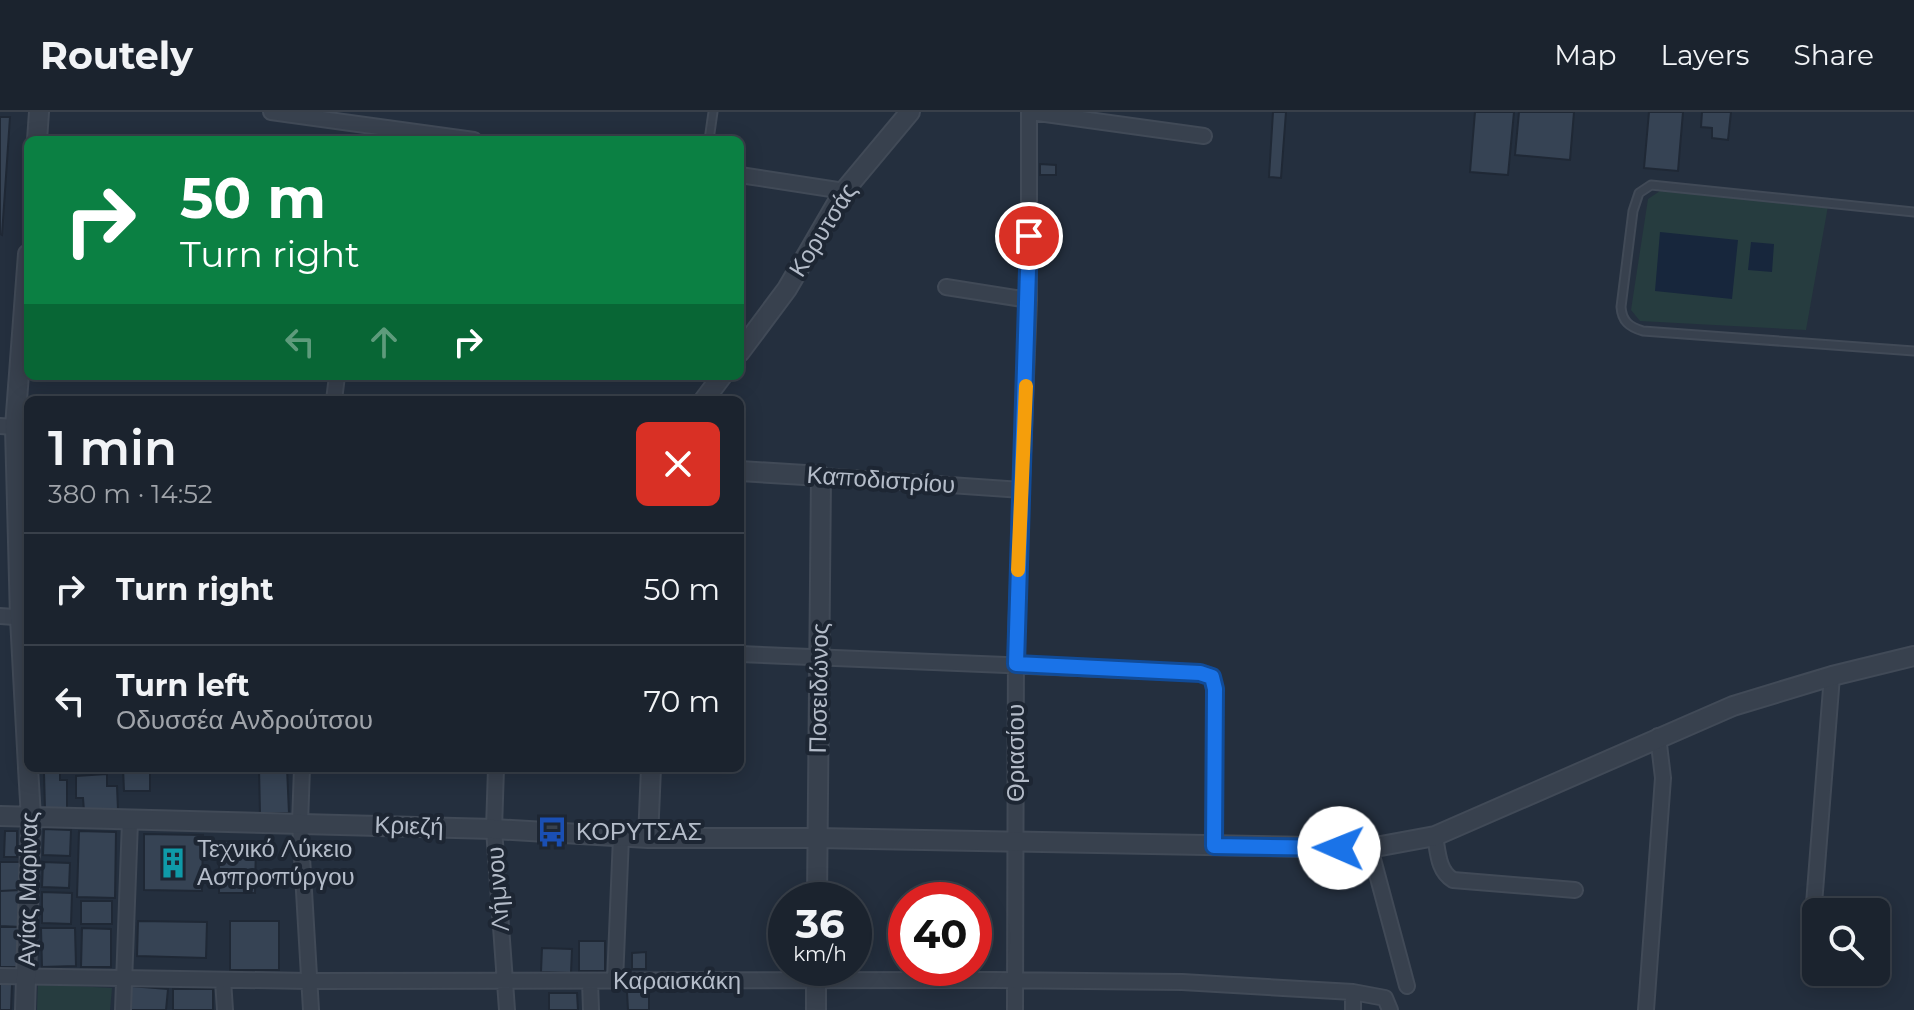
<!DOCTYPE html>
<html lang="en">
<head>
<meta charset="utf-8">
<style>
	body { margin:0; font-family:Montserrat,sans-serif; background:#242b36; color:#f1f3f6; height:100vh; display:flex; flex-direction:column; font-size:30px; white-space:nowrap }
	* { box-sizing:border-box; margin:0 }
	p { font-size:26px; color:#a0a4aa }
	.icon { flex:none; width:44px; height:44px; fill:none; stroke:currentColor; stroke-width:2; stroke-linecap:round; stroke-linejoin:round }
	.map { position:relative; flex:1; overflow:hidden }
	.side { position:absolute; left:24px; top:284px; width:720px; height:376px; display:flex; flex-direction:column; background:#1b232e; border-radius:12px; box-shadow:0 4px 20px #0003,0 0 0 2px #39404a }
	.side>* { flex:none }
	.guide { position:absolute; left:24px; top:24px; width:720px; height:244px; border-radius:12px; box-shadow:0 4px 20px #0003,0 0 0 2px #39404a; background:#0b8043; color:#fff; overflow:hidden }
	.controls { position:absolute; left:1802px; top:786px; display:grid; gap:16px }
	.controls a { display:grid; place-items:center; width:88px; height:88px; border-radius:12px; background:#1b232e; box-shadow:0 4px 20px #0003,0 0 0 2px #39404a; font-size:40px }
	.speed { position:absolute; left:768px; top:770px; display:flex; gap:16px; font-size:40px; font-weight:700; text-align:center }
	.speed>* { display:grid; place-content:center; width:104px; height:104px; border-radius:50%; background:#1b232e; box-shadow:0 4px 20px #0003,0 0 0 2px #39404a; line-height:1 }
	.speed small { font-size:20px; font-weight:400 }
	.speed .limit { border:12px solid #d22; background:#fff; color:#111 }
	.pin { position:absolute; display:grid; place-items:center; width:68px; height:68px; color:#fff; margin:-34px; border:4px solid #fff; border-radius:50%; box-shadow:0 2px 8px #0007 }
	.me { position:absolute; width:88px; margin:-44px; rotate:271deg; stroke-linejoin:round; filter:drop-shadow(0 0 6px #0008) }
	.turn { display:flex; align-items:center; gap:28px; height:168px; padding:0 24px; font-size:36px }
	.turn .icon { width:104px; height:104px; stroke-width:2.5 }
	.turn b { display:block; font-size:56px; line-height:68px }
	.lanes { display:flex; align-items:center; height:76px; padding:0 24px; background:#0003; justify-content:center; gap:40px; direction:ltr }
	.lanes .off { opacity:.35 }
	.round { display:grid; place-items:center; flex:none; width:84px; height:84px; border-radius:12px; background:#242b36 }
	.head { display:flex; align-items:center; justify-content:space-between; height:136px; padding:0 24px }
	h1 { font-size:48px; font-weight:600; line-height:60px }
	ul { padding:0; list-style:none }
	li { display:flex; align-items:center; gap:24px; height:112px; padding:0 24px; border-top:2px solid #39404a }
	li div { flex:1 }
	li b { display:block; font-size:30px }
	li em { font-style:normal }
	header { display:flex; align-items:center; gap:48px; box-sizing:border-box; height:112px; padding:0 40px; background:#1b232e; border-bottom:2px solid #39404a }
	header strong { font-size:38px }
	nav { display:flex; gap:44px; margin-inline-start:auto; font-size:28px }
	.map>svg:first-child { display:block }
	.green { fill:#263c3f }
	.water { fill:#17263c }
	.building { fill:#364354; stroke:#1f2835; stroke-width:2 }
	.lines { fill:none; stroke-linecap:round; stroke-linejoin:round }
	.service-casing { stroke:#414a57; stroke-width:11 }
	.minor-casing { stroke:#414a57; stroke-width:18 }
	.tertiary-casing { stroke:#414a57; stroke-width:22 }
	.service { stroke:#38414e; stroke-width:7 }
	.minor { stroke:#38414e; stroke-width:14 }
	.tertiary { stroke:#38414e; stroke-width:18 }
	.route-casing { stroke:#114b97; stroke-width:20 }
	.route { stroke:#1a73e8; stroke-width:14 }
	.slow { stroke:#f59e0b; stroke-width:14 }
	.labels { text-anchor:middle; stroke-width:8; stroke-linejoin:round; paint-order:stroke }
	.street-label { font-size:24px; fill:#b4bcc9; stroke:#1d2633 }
	.poi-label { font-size:24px; fill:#b4bcc9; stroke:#1d2633; text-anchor:start }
</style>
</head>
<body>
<header>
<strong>Routely</strong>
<nav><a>Map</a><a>Layers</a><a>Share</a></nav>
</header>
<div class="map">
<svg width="1914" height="898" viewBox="0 0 1914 898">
	<rect width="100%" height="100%" fill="#242f3e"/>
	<path class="green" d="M1660 79 1828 94 1806 218 1640 209 1631 198 1648 87Z
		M38 872 112 876 110 898H37Z"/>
	<path class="water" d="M1660 120 1738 128 1732 187 1655 179Z
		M1751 130 1774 132 1772 160 1748 158Z"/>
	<path class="building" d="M1273 0H1286L1281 66 1269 65Z
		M1475 0H1514L1508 63 1470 60Z
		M1519 0H1574L1570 48 1515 43Z
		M1649 0H1683L1678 59 1644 56Z
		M1702 0H1731L1728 28 1712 26V16L1701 15Z
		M0 5H10L2 123 0 122Z
		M1040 52 1056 53V63H1040Z
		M123 656H150V679H124Z
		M259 656H287L289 701 260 702Z
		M44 661H60V668H67V698H45Z
		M107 662V674H117L118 698 84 699 83 686H76V664Z
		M44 717 71 718 70 744 43 743Z
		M5 719H17V745H4Z
		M79 719 116 720 115 786 77 785Z
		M144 722 203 723 202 779 144 778Z
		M219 729 256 730 255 781H219Z
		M0 750H20V778L0 779Z
		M43 750 70 751 69 776 42 775Z
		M20 778 21 815 0 814V779Z
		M42 780 72 781 71 812 42 811Z
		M81 789H112V812H81Z
		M138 809 207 810 206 846 137 844Z
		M230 809H279V858H230Z
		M0 815H21V855H0Z
		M41 816H75L76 854 42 855Z
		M82 816 111 817V855H81Z
		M579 829H605V859H579Z
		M542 836 572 837 571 861 541 860Z
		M646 840V857H632V841Z
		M0 871H12L11 898H0Z
		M130 874 168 877 166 898H129Z
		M173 877H213V898H173Z
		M627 880H649V898H628Z
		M549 881H577L578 898H549Z"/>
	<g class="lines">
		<g class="service-casing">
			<path id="service" d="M709 28 713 0
				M1914 100 1651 73 1639 81 1633 99 1621 195C1622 209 1629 215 1643 219L1914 239"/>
		</g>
		<g class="minor-casing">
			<path id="minor" d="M271 0 474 28
				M1031 0 1204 24
				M740 63 844 79
				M946 175 1029 188
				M334 288 337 264
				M0 314 28 316
				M821 364 1021 378
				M0 504 28 506
				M740 542 1200 561 1212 565 1215 577 1214 734
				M302 656 300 711 311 898
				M496 656 494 717 507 898
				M1435 724C1438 740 1438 759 1453 768L1575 778
				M1370 736 1407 874
				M1814 792 1832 564
				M0 864 309 869 994 868 1182 870 1353 880 1385 886 1390 898
				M223 868 225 898
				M590 869 591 898
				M615 869 621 725
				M123 898 130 709
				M1015 898 1016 523 1029 188V0
				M1353 898V880
				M1646 898 1663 666 1658 624"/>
		</g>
		<g class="tertiary-casing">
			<path id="tertiary" d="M37 28 39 0
				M28 142 15 315 20 506 28 655
				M740 240 787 177 844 79 910 0
				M704 288 722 264
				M740 359 821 364 817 788
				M0 704 494 717 648 726H817L1370 736 1435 724 1733 594 1832 564 1914 544
				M648 726 651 656
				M25 898 31 705 28 656
				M816 898V856"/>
		</g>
		<use href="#service" class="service"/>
		<use href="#minor" class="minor"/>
		<use href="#tertiary" class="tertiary"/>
	</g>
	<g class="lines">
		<g class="route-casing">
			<path id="route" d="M1029 124 1016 552 1200 561 1212 565 1215 577 1214 734 1339 736"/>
		</g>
		<use href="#route" class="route"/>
		<path class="slow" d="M1018 458 1026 274"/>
	</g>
	<defs>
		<g id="bus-bare" transform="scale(2.4)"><path d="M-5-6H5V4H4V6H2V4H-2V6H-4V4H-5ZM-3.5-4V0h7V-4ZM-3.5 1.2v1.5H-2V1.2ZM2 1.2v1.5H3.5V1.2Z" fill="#1a4fb4" stroke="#1d2633" stroke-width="2.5" paint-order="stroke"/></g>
		<g id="building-bare" transform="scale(2.4)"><path d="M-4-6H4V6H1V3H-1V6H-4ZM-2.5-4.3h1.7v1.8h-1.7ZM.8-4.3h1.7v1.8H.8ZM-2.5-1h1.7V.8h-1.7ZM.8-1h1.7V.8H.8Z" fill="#0f9aa8" stroke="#1d2633" stroke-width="2.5" paint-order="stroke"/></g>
	</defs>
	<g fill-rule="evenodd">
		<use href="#bus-bare" x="552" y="720"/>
		<use href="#building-bare" x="173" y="751"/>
	</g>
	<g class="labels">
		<g class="street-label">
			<text transform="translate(823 118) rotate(-58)" y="8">Κορυτσάς</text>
			<text transform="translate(881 368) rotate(4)" y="8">Καποδιστρίου</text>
			<text transform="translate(819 576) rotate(-89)" y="8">Ποσειδώνος</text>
			<text transform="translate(1016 641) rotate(-90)" y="8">Θριασίου</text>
			<text transform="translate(409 714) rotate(2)" y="8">Κριεζή</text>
			<text transform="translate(28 777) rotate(-89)" y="8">Αγίας Μαρίνας</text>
			<text transform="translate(498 777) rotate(-94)" y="8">Λήμνου</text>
			<text x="677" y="877">Καραισκάκη</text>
		</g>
		<g class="poi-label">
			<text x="576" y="728">ΚΟΡΥΤΣΑΣ</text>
			<text x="197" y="745">Τεχνικό Λύκειο<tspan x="197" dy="28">Ασπροπύργου</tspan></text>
		</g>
	</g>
</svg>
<div class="controls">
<a><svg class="icon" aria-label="search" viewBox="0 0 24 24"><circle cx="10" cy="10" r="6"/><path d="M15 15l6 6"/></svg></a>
</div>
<div class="speed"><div>36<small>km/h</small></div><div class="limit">40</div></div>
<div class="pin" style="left:1029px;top:124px;background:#d93025"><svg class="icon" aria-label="arrive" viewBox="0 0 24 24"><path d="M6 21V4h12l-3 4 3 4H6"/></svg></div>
<svg class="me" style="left:1339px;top:736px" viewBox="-20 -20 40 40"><circle r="19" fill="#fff"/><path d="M0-13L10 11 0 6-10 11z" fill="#1a73e8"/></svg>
<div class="guide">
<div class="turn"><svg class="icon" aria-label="right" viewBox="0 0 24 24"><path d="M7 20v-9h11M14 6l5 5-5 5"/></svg><div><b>50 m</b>Turn right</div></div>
<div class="lanes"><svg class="icon off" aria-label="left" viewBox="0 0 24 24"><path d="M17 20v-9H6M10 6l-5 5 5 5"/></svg><svg class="icon off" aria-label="ahead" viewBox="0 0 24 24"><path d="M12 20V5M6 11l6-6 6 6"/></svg><svg class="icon" aria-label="right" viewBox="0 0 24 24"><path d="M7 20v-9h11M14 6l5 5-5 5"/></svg></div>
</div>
<section class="side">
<div class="head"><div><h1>1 min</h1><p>380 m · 14:52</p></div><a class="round" style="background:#d93025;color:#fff"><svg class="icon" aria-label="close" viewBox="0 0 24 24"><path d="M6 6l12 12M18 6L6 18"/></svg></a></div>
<ul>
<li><svg class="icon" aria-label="right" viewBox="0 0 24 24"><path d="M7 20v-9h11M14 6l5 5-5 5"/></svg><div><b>Turn right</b></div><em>50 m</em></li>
<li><svg class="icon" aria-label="left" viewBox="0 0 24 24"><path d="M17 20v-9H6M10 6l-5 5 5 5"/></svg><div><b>Turn left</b><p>Οδυσσέα Ανδρούτσου</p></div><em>70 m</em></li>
</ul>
</section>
</div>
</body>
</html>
